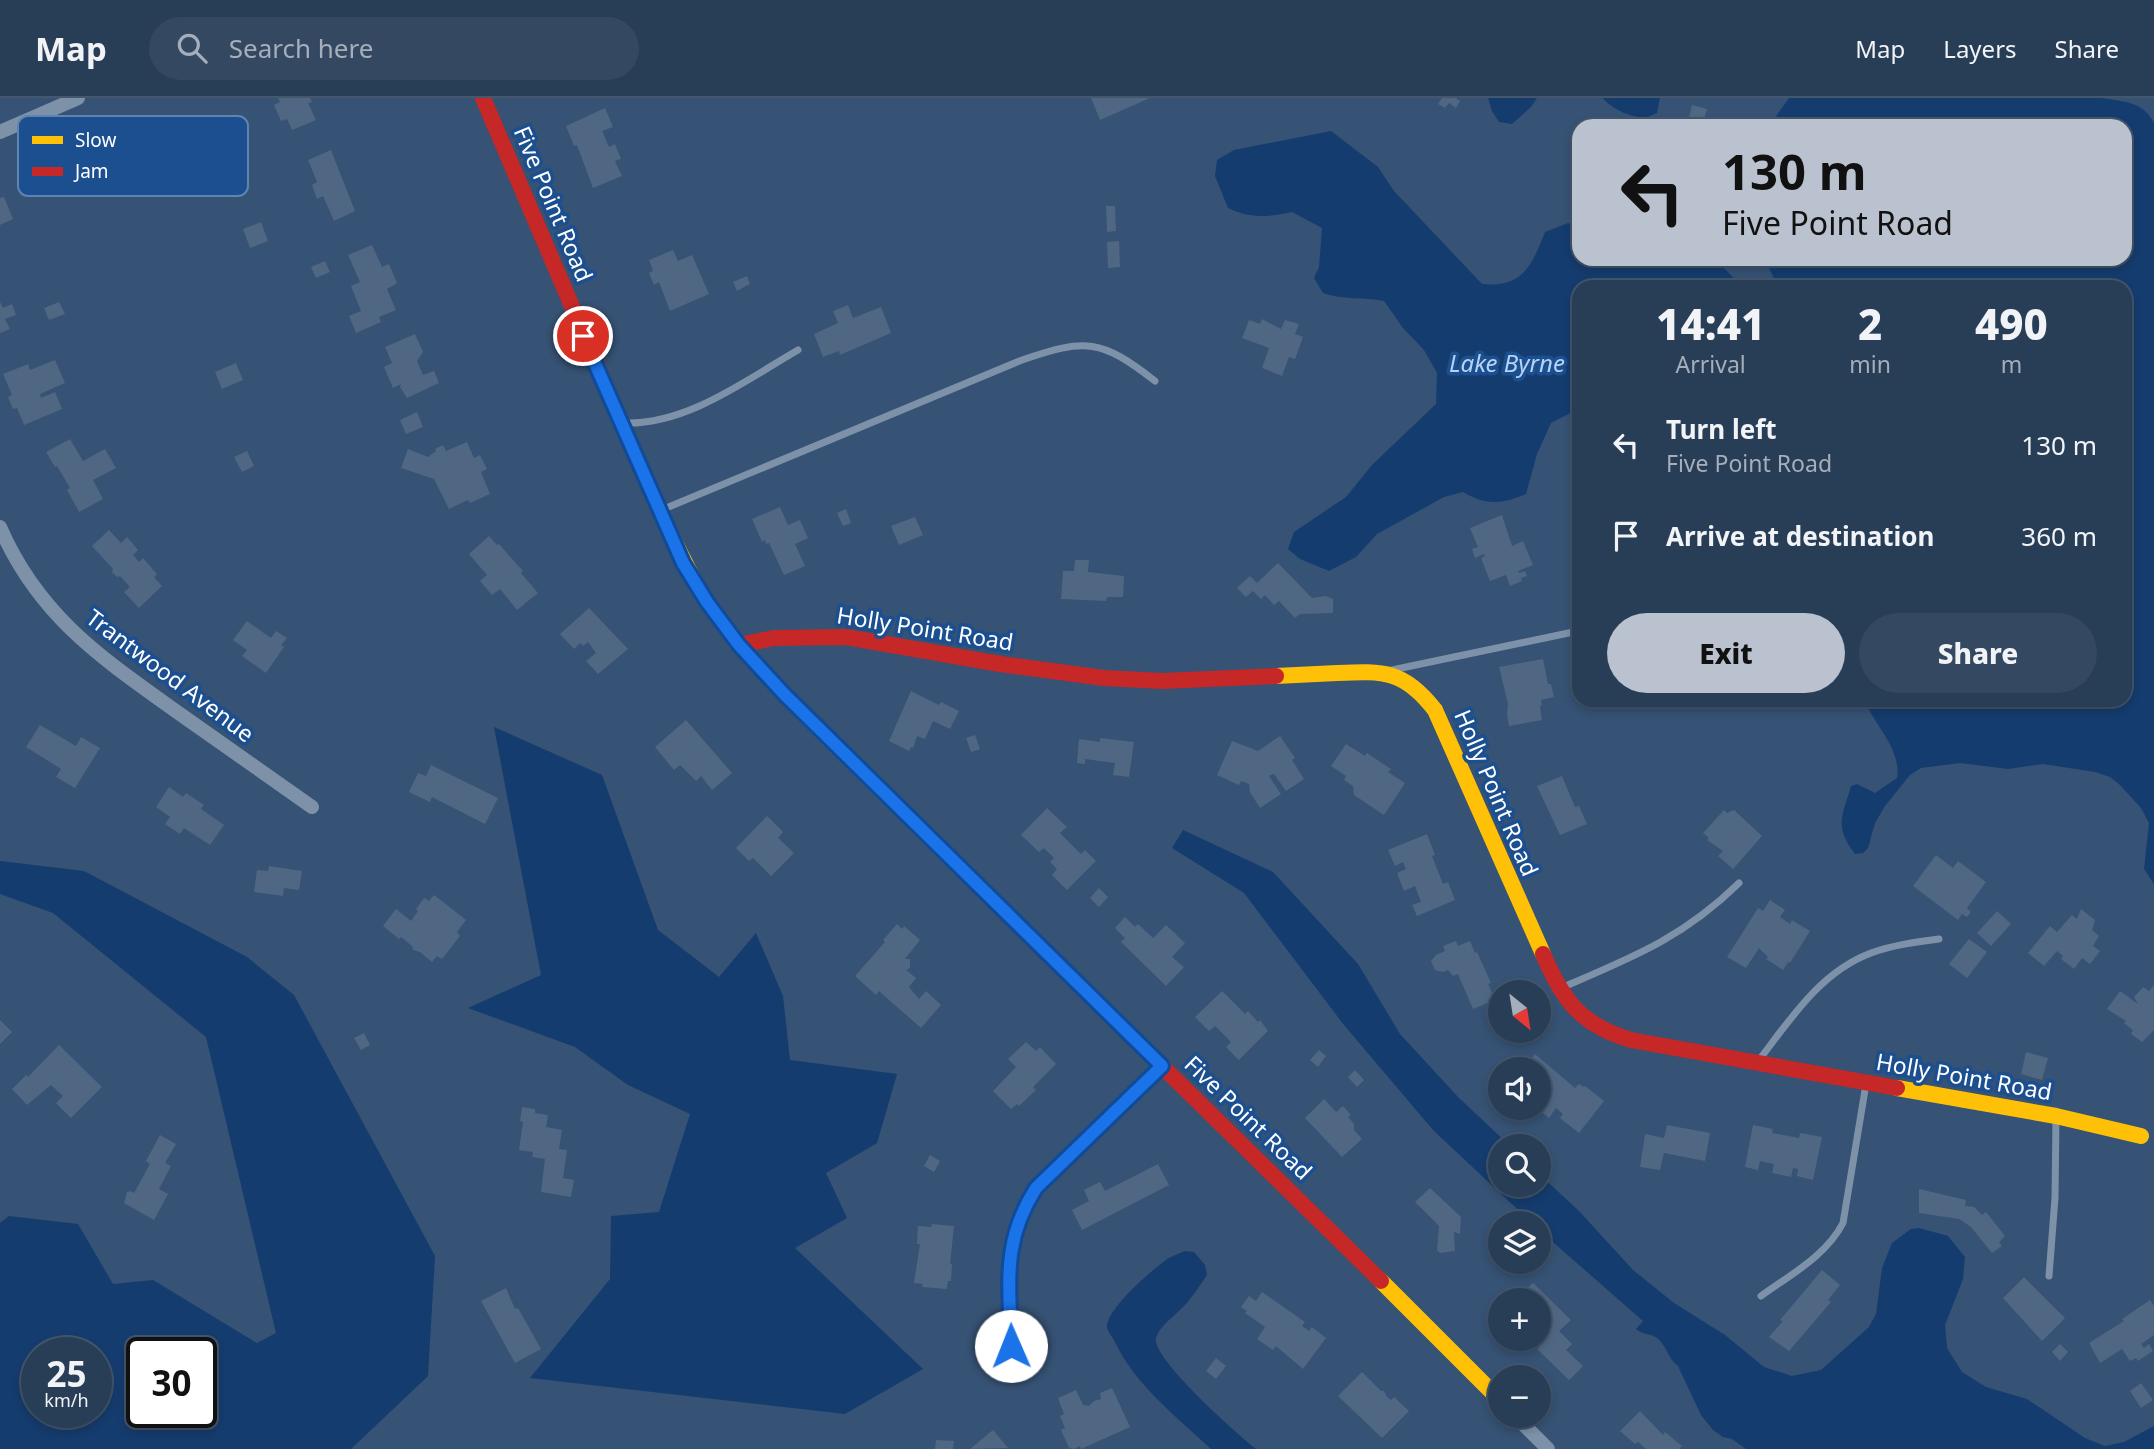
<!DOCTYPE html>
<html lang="en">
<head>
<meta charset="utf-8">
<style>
	body { margin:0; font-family:"Noto Sans",sans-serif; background:#344961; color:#f1f3f6; height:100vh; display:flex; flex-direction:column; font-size:26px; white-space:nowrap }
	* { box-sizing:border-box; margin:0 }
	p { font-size:23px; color:#a5aeba }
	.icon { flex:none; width:38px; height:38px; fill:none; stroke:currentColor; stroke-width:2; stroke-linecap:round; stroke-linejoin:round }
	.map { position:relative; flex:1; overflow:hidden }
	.drawer { position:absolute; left:1572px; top:182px; width:560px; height:427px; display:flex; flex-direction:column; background:#283e57; border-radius:21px; box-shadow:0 4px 10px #0003,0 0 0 2px #44576d }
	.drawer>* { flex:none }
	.top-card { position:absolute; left:1572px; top:21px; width:560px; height:147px; border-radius:21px; box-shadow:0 4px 10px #0003,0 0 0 2px #44576d; background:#b9c2ce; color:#111; overflow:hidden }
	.needle { width:46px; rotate:150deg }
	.controls { position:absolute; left:1488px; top:882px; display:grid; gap:14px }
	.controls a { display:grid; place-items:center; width:63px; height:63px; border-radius:50%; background:#283e57; box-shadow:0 4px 10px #0003,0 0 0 2px #44576d; font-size:35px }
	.speed { position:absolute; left:21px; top:1239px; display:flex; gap:14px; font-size:35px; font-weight:700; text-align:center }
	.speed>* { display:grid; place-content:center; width:91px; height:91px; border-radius:50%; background:#283e57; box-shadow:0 4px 10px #0003,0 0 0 2px #44576d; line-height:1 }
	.speed small { font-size:18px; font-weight:400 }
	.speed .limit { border:4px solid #111; border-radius:10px; background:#fff; color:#111 }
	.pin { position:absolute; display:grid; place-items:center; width:60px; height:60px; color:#fff; margin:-30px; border:4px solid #fff; border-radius:50%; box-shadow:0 2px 7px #0007 }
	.me { position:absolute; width:77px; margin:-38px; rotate:359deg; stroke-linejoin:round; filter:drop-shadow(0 0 5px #0008) }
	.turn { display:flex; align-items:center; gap:24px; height:147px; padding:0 35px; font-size:32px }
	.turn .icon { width:91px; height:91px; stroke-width:2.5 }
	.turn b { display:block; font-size:49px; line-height:60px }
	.eta { display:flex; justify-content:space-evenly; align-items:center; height:119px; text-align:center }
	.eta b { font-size:42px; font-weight:800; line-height:49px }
	.action { display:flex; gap:14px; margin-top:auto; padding:14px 35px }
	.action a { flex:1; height:80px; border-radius:42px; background:#b9c2ce; color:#111; font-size:28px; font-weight:800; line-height:80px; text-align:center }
	.action a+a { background:#344961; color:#f1f3f6 }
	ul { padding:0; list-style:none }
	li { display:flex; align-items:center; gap:21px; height:91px; padding:0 35px }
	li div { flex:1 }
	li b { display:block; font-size:26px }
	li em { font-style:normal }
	header { display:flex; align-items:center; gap:42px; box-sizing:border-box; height:98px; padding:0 35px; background:#283e57; border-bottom:2px solid #44576d }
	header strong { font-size:33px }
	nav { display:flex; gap:38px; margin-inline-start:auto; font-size:24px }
	.search { width:490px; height:63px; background:#344961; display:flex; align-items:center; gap:18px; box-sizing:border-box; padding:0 24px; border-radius:38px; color:#a5aeba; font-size:26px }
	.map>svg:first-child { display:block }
	.water { fill:#153c6e; fill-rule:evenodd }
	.building { fill:#506783 }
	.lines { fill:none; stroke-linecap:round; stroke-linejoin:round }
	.lane { stroke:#7d92a8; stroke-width:7 }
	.street { stroke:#7d92a8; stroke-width:14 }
	.slow { stroke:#ffc107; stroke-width:16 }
	.jam { stroke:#c62828; stroke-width:16 }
	.route-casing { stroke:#114b97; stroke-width:18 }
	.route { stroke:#1a73e8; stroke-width:12 }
	.labels { text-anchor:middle; stroke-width:7; stroke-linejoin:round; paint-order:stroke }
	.street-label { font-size:23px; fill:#fff; stroke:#1b4f8f }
	.water-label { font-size:24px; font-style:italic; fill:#b5d3f5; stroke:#1b4f8f }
	.key { fill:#1b4f8f; stroke:#5f84b1; stroke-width:2 }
	.key-label { font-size:19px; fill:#fff }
</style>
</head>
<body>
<header>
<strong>Map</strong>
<div class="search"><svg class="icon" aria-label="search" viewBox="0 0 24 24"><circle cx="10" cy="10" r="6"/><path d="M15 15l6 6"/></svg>Search here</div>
<nav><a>Map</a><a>Layers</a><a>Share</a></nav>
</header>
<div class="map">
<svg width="2154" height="1351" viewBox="0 0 2154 1351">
	<rect width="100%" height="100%" fill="#365274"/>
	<path class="water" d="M1488 0H1537L1531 9 1512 26 1499 24 1492 13Z
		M1603 0H1660L1657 15C1653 16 1650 19 1646 19 1633 21 1610 10 1603 0Z
		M1789 0H2102C2124 4 2143 3 2154 25V786L2144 771 2149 725 2141 710 2120 687 2110 679 2095 674 2043 666 2008 671 1960 665 1921 670 1910 677 1885 708 1875 725 1868 750 1863 755 1855 756C1834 728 1842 719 1851 688L1857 686 1875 695 1897 680C1902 652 1874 626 1864 602H2124V189H1778L1765 161H2124V28H1772L1777 17Z
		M1331 33 1378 69 1394 93 1482 186C1523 190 1532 167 1545 134L1568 125 1578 130V161H1710L1726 172 1742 189H1578V311L1551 325 1537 356 1526 396C1502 406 1487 408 1463 394L1444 399 1377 436 1356 459 1329 473 1300 461 1288 451 1294 434 1346 399 1372 367 1436 306 1437 275 1424 252 1403 230 1384 203C1363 199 1343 202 1323 195L1314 180 1319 169 1322 130 1292 114C1268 119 1251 121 1228 110L1215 78 1217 62 1234 52Z
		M494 629 602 677 658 832 719 879 756 835 783 898 790 962 897 976 877 1045 826 1075 847 1120 795 1150 923 1271 845 1316 530 1280 610 1181 611 1118 659 1114 690 1016 628 987 575 949 468 910 541 877Z
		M1183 732 1273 774 1358 866 1400 936 1458 999 1510 1048H1500V1087H1538V1075L1579 1113 1633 1172 1674 1205 1725 1237 1764 1269 1792 1278 1821 1272 1869 1229 1876 1216 1882 1170 1892 1145 1911 1131 1919 1130 1948 1138 1965 1159 1963 1181 1945 1227 1947 1250 1962 1274 1986 1289 2027 1301 2085 1340 2105 1348 2124 1344 2154 1328V1351H1746L1732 1341 1723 1339 1713 1332 1701 1317 1678 1268C1668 1261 1667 1248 1657 1240 1650 1235 1643 1237 1636 1231L1643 1223 1538 1131V1125H1532L1433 1032 1344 927 1244 795 1172 750Z
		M0 763 84 773 247 859 294 897 435 1158 428 1278 351 1351H0V1125L9 1118 78 1126 113 1186 153 1182 257 1245 276 1235 206 939 53 815 0 796ZM37 1255H96V1314H37ZM142 1255H201V1314H142Z
		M1185 1153 1194 1154 1205 1167 1207 1177C1200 1187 1193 1198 1185 1207 1176 1217 1160 1227 1156 1240 1151 1260 1238 1337 1256 1351H1211C1177 1319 1135 1287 1115 1244 1113 1240 1108 1234 1107 1230 1105 1212 1152 1172 1166 1162 1171 1158 1179 1156 1185 1153Z"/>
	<path class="building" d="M278 0H310L312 4 308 5 316 22 292 32 287 21 281 23 274 7 280 4Z
		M1091 0H1150L1100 22Z
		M1442 0H1456L1460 3 1456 10 1449 5 1445 10 1438 6Z
		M1692 7 1707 11 1702 28H1687Z
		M605 10 613 29 602 33 609 49 615 46 621 61 615 63 622 78 593 90 577 47 574 48 566 28Z
		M331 52 355 113 334 123 323 98 317 101 312 87 317 84 308 62Z
		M4 99 13 121 0 127V100Z
		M1106 108H1115L1116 133 1107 134Z
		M261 124 268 143 250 150 243 131Z
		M1119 143 1120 169 1108 170 1107 144Z
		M372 147 382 169 389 166 397 185 387 191 396 212 379 219 381 224 356 235 349 218 361 213 351 188 360 184 348 157Z
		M673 152 678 163 692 157 709 196 670 213 659 184 654 187 649 175 653 173 649 162Z
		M325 163 330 174 316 180 311 169Z
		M747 178 750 186 737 193 733 184Z
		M0 204 3 210 12 206 16 217 5 221 10 231 0 235Z
		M59 204 65 216 49 222 44 210Z
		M848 207 853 220 881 209 891 235 840 257 839 253 823 259 814 236 838 225 833 213Z
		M1262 221 1281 231 1285 222 1299 226 1295 236 1303 239 1295 261 1289 259 1282 278 1262 270 1269 250 1242 240 1249 222 1260 226Z
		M415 236 423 254 417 263 423 277 434 273 439 285 407 300 400 289 401 286 393 290 384 269 392 265 385 249Z
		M55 262 65 285 40 296 41 300 55 294 62 311 24 327 17 310 13 311 8 299 12 297 3 276 28 266 30 272Z
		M236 265 243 282 222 291 215 274Z
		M417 314 423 329 406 336 400 322Z
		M70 341 83 363 105 351 116 370 93 382 103 401 79 414 67 392 70 390 57 368 55 369 46 354Z
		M467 344 474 360 480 357 487 371 481 374 490 396 470 405 468 402 449 411 434 381 401 370 408 351 428 359 436 353 435 351 443 347 446 353Z
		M247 353 254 368 242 374 234 359Z
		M780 409 788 427 800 422 808 440 795 446 805 468 784 477 769 445 766 446 765 442 762 444 752 421Z
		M846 411 851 425 843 428 837 415Z
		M1502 417 1512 448 1523 443 1533 467 1518 473 1519 475 1525 473 1527 478 1521 480 1522 483 1510 488 1506 477 1490 483 1481 460 1485 458 1484 456 1475 460 1472 451 1478 449 1470 430Z
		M915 419 923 437 899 447 891 428Z
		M109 432 121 445 127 439 138 452 133 457 139 464 143 460 157 476 154 479 162 488 139 510 124 494 130 489 120 478 117 479 112 474 113 471 92 448Z
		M489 438 497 447 499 446 523 473 521 475 538 495 517 512 500 491 492 497 480 483 487 477 469 456Z
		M1075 462H1089L1088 474 1124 478 1123 499H1107L1106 503 1061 501 1063 473H1074Z
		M1278 465 1312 500 1326 498 1333 501V515L1300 516 1295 520 1279 503 1274 507 1265 497 1261 501 1253 493 1246 499 1237 490 1250 478 1257 485Z
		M589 510 628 551 598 576 586 563 596 555 588 544 583 548 580 545 574 551 560 536Z
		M247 523 271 540 276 533 287 540 281 547 284 549 266 575 242 558 247 552 233 542Z
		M1543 561 1548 586H1551L1554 599 1541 602 1542 607 1540 608 1542 622 1509 628 1507 616 1508 606 1499 569Z
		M911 593 939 607 941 604 959 613 950 631 933 623 925 641 917 638 913 650 911 649 909 653 889 643Z
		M686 622 732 675 712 692 701 678 696 683 680 667 674 672 655 649Z
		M40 627 76 648 81 639 100 650 75 690 56 679 61 671 26 649Z
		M975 637 980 651 971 654 966 640Z
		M1280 638 1295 660 1292 662 1304 681 1286 693 1274 676 1269 678 1281 696 1260 710 1250 694 1249 686 1241 683 1239 687 1217 677 1232 643 1258 653Z
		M1100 640 1134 644 1129 679 1113 677 1115 665 1085 661V666L1077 665 1079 641 1100 644Z
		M1346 646 1365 658 1367 655 1391 671 1388 674 1405 685 1384 717 1354 697 1353 688 1344 682 1346 678 1331 668Z
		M431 667 498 700 485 726 432 699 430 704 409 694 418 675 426 678Z
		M1562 678 1575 709 1579 708 1587 726 1560 737 1537 688Z
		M169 689 183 699 186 695 204 707 201 711 224 727 210 747 184 730 180 736 165 726 170 719 156 709Z
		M1047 710 1067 729 1060 735 1081 756 1085 752 1096 763 1067 792 1052 777 1057 771 1050 764 1054 760 1044 750 1039 754 1021 737Z
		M1724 712 1727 715 1734 712 1762 738 1733 771 1718 758 1723 753 1707 742 1709 740 1703 735Z
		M767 718 783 734 778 740 794 755 771 778 753 760 749 763 736 750Z
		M1427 736 1435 757 1432 758 1443 786 1448 784 1455 802 1417 818 1412 807 1421 804 1415 788 1404 793 1397 775 1406 771 1403 764 1395 768 1388 752Z
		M1936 757 1953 770 1958 763 1986 784 1967 810 1971 814 1967 819 1962 816 1958 822 1913 788Z
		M269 768 302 773 299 792 284 790 283 798 254 794 257 772 268 773Z
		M1099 790 1108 799 1099 809 1090 800Z
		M434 797 466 822 457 834 460 838 442 861 437 858 432 864 420 854 413 852 412 848 401 839 399 841 383 828 396 811 411 823 418 813 416 811 424 800 429 803Z
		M1770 802 1785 812 1780 819 1790 826 1792 822 1810 833 1790 865 1788 864 1783 872 1766 861 1768 859 1759 850 1746 870 1727 859 1758 810 1763 813Z
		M2081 811 2095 822 2092 832 2099 838 2093 848 2100 853 2090 866 2082 860 2074 871 2061 861 2063 858 2057 853 2044 868 2028 855 2050 828 2057 834 2072 817 2077 821Z
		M1997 813 2011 826 1991 848 1977 835Z
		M1125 819 1135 829 1138 826 1153 840 1166 827 1185 845 1172 859 1184 869 1166 888 1121 844 1125 840 1115 830Z
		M897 826 902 831 904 828 920 842 905 861H910V870L906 872 916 880 909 889 919 901 926 893 941 907 921 930 879 893 876 897 855 878 885 844 883 842Z
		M1969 841 1987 854 1967 880 1949 866Z
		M1456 843 1458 848 1470 843 1475 855 1477 854 1491 885 1488 886 1495 902 1473 911 1458 876 1453 878 1448 872 1443 874 1435 872 1431 863 1436 857 1445 853 1443 848Z
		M2154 887V932L2142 944 2131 936 2133 932 2124 925 2126 923 2107 911 2120 893 2138 906 2134 899 2143 889 2149 893Z
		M1222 893 1245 916 1248 913 1258 924 1260 922 1268 933 1239 962 1226 949 1231 944 1215 928 1209 933 1195 919Z
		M0 922 12 934 0 946Z
		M364 935 370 947 361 952 354 940Z
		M1026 944 1036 953 1040 949 1056 966 1033 989 1036 992 1019 1008 1017 1006 1011 1011 993 993 1016 969 1008 961Z
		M59 947 102 989 71 1020 56 1005 63 998 51 987 27 1007 12 991 26 977 28 979Z
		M1319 952 1326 958 1318 969 1310 962Z
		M2026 954 2048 960 2042 982 2021 976Z
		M1535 956 1575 990 1579 986 1584 989 1585 988 1604 1003 1579 1035 1560 1020 1563 1016 1556 1010 1549 1020 1538 1011V1005L1542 1000 1538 997V971H1524Z
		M1355 972 1364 982 1357 989 1348 979Z
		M1324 1001 1336 1014 1343 1008 1351 1017 1348 1019 1354 1026V1032L1362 1041 1342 1059 1305 1020Z
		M522 1009 535 1011V1015L548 1017 546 1029 562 1032 559 1051 567 1052 563 1080 574 1082 571 1099 541 1094 545 1061 532 1059 533 1054 519 1052 523 1024 520 1023Z
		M1667 1027 1710 1035 1705 1063 1664 1055 1660 1072 1640 1069 1645 1036 1664 1040Z
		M1753 1027 1773 1031 1772 1035 1799 1040 1800 1035 1822 1039 1813 1082 1797 1078 1798 1071 1793 1070 1791 1079 1772 1075 1774 1066 1760 1063 1758 1072 1745 1069Z
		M160 1037 176 1046 165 1065 171 1068 159 1091 168 1096 154 1122 124 1105 127 1094 130 1093 134 1095 150 1066 146 1063Z
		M930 1057 940 1063 934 1074 924 1068Z
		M1158 1066 1169 1087 1082 1132 1072 1112 1089 1103 1084 1092 1100 1084 1105 1093Z
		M1430 1090 1461 1119 1460 1136 1454 1134 1455 1153 1440 1155 1437 1152 1439 1128 1415 1104Z
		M1919 1091 1966 1102 1965 1108 1974 1109 1982 1117 1986 1114 2005 1138 1999 1144 2002 1148 1992 1155 1971 1129 1959 1121 1919 1115Z
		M932 1126 954 1128 950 1166H952L951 1183H948L947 1191 922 1189 923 1186 914 1185 920 1146H917L918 1128 931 1129Z
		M1822 1172 1840 1187 1828 1202 1831 1204 1789 1253 1769 1239 1783 1223 1780 1222Z
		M2024 1179 2065 1220 2042 1243 2003 1200Z
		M1533 1185 1571 1222 1559 1233 1572 1246 1566 1252 1583 1268 1569 1282 1537 1251 1540 1248 1533 1241H1538V1202H1514Z
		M506 1190 515 1211 518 1210 541 1251 515 1265 481 1203Z
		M1262 1194 1305 1224 1302 1228 1309 1233 1312 1229 1326 1240 1303 1271 1276 1248 1273 1252 1257 1241 1265 1229 1245 1215 1247 1213 1241 1209 1249 1198 1256 1203Z
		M2150 1202 2154 1208V1237L2141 1246 2144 1250 2149 1246 2153 1253 2138 1263 2136 1260 2130 1263 2122 1251 2100 1265 2089 1245 2124 1223 2122 1221Z
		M2060 1246 2068 1254 2060 1263 2052 1254Z
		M1216 1260 1226 1268 1216 1281 1206 1273Z
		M1362 1274 1381 1293H1384L1387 1299 1391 1302 1394 1299 1409 1313 1382 1340 1338 1298Z
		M2141 1285 2153 1302 2141 1310 2130 1293Z
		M1112 1290 1130 1329 1081 1351 1080 1348 1074 1351 1069 1350 1061 1332 1065 1330 1060 1318 1064 1316 1058 1300 1076 1292 1083 1307 1089 1308 1094 1303 1101 1301 1100 1295Z
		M1640 1313 1663 1337 1665 1334 1682 1348 1679 1351H1646L1638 1344 1635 1346 1620 1333Z
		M993 1332 1008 1350 970 1351Z
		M936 1342 954 1343 953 1351H935Z"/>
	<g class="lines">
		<path class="lane" d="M624 325C687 327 746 282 798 252
			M659 413 1022 262C1086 240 1101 241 1155 283
			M1392 572 1578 533
			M1561 890C1631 860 1683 840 1739 785
			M1759 962C1790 922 1820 874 1871 855 1893 847 1916 844 1939 841
			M2049 1178 2055 1100 2056 1019
			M1761 1198C1790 1177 1826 1158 1843 1125L1866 986"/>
		<path class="street" d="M0 34 78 0
			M0 429C39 519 103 561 180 616 224 647 268 678 312 709
			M1011 1248C1010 1186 1001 1145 1036 1090L1162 968
			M1515 1318 1548 1351"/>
		<path class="slow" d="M661 417 700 494 735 541 785 598 963 773
			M1276 578C1296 577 1317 576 1337 575 1384 573 1404 572 1435 612L1543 856
			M1897 990 2056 1018 2141 1038
			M1381 1183 1500 1302"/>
		<path class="jam" d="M483 0 661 417
			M739 547 774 540 846 539 1000 566 1104 580 1162 583 1276 578
			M963 773 1381 1183
			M1543 856C1563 903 1581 927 1631 942L1897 990"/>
	</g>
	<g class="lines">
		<g class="route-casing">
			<path id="route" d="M583 238 683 465 707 504 739 547 785 597 1162 968 1036 1090C1001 1145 1010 1186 1011 1248"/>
		</g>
		<use href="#route" class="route"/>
	</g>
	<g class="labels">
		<g class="street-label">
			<text transform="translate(553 106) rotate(67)" y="8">Five Point Road</text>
			<text transform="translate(925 531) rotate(9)" y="8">Holly Point Road</text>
			<text transform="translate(170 578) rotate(37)" y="8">Trantwood Avenue</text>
			<text transform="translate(1496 695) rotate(67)" y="8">Holly Point Road</text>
			<text transform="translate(1964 979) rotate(10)" y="8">Holly Point Road</text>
			<text transform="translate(1248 1020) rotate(44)" y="8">Five Point Road</text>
		</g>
		<g class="water-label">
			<text x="1507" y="274">Lake Byrne</text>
		</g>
	</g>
	<rect x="18" y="18" width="230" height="80" rx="10" class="key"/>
	<rect x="32" y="38" width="31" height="8" fill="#ffc107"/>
	<rect x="32" y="69" width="31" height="9" fill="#c62828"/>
	<g class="key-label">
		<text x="75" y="49">Slow</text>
		<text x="75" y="80">Jam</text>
	</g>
</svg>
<div class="controls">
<a><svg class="needle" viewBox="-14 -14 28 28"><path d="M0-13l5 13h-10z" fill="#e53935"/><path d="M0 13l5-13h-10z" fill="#a5aeba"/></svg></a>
<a><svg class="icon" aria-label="sound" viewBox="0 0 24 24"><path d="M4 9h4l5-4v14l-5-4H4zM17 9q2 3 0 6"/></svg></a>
<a><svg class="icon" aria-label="search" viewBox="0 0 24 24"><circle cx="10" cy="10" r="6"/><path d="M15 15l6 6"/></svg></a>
<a><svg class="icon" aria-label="layers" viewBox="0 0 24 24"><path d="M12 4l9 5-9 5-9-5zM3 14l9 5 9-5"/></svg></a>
<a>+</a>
<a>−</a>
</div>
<div class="speed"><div>25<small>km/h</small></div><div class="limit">30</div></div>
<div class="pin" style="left:583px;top:238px;background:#d93025"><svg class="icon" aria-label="arrive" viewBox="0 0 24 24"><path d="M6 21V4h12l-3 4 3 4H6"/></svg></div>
<svg class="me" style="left:1011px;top:1248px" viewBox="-20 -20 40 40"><circle r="19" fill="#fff"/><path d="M0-13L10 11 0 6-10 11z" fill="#1a73e8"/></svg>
<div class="top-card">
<div class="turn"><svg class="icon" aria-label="left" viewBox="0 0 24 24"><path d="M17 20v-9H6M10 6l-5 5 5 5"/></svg><div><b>130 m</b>Five Point Road</div></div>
</div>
<section class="drawer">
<div class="eta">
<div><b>14:41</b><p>Arrival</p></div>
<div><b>2</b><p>min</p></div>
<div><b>490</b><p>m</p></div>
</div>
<ul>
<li><svg class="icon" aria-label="left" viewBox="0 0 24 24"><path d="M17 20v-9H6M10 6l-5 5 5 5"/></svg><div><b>Turn left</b><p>Five Point Road</p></div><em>130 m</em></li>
<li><svg class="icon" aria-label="arrive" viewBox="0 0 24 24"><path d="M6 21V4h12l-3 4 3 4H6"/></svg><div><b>Arrive at destination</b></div><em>360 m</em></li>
</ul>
<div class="action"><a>Exit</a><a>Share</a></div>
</section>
</div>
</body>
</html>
